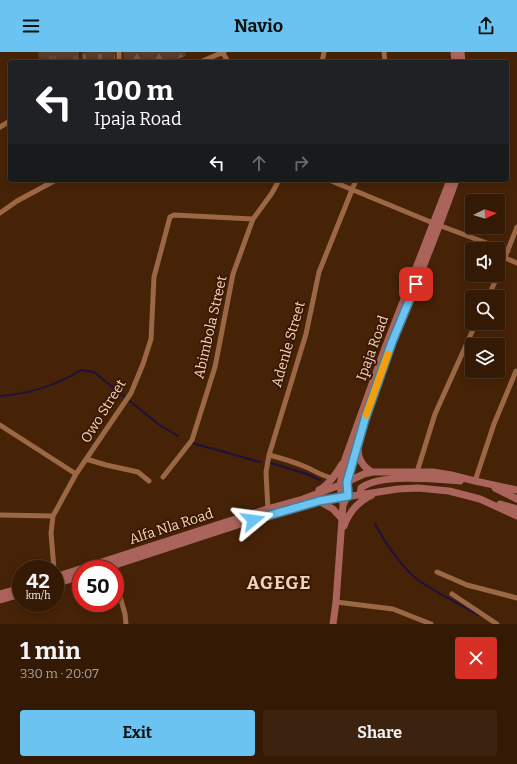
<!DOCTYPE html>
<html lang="en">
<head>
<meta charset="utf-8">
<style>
	body { margin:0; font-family:Bitter,serif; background:#3c230f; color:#f1f3f6; height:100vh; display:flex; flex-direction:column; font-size:15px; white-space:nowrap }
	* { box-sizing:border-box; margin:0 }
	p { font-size:13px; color:#a9a19a }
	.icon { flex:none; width:22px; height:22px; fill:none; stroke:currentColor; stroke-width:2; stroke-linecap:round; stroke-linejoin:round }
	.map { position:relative; height:572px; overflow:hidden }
	.details { display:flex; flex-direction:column; background:#341a05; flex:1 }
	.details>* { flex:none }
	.top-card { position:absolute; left:8px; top:8px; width:501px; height:122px; border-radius:4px; box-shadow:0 2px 6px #0003,0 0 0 1px #4e3827; background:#202124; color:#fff; overflow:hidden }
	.needle { width:26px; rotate:85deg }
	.tools { position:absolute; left:465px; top:142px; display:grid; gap:8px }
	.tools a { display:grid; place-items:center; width:40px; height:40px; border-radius:4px; background:#341a05; box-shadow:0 2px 6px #0003,0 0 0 1px #4e3827; font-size:20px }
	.speed { position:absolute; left:12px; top:508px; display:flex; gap:8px; font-size:20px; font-weight:700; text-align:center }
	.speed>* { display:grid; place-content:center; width:52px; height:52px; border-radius:50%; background:#341a05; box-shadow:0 2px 6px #0003,0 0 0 1px #4e3827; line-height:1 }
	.speed small { font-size:10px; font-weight:400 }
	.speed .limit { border:6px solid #d22; background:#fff; color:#111 }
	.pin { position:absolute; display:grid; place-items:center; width:34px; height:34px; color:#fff; margin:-17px; border-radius:8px; box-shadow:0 2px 6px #0006 }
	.me { position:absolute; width:44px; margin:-22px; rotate:74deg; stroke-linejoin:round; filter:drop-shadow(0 0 3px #0008) }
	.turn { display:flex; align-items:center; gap:14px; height:84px; padding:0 20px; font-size:18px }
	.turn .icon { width:52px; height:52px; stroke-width:2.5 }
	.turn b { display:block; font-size:28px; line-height:34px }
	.lanes { display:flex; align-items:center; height:38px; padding:0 20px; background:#0003; justify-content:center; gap:20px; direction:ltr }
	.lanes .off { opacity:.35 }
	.round { display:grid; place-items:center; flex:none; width:42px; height:42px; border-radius:4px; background:#3c230f }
	.overview { display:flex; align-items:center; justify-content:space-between; height:68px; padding:0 20px }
	h1 { font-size:24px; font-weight:700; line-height:30px }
	.button { display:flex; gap:8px; margin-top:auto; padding:8px 20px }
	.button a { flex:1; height:46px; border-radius:4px; background:#6ac3f1; color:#111; font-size:16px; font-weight:700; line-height:46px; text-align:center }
	.button a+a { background:#3c230f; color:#f1f3f6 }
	header { display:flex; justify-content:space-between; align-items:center; height:52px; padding:0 20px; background:#6ac3f1; color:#111; font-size:18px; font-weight:700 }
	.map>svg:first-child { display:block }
	.grass { fill:url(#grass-tufts) }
	.forest { fill:url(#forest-firs) }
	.cemetery { fill:url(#cemetery-stones) }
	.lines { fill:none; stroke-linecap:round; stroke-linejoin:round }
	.stream { stroke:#1f113e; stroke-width:2 }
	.minor { stroke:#9b6745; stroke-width:5 }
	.secondary { stroke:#ab645c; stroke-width:7 }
	.route-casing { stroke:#457f9d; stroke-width:10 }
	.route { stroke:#6ac3f1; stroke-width:7 }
	.slow { stroke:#f59e0b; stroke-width:7 }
	.labels { text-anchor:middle; stroke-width:4; stroke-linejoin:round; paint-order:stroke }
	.street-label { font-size:14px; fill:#f1d3c1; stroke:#3b1800 }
	.district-label { font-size:18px; font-weight:bold; letter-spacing:1px; fill:#f1d3c1; stroke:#3b1800 }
</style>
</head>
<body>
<header><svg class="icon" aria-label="menu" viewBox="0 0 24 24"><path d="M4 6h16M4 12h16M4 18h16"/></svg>Navio<svg class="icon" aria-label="share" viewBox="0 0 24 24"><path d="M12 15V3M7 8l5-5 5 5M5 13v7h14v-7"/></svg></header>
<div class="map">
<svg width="517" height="572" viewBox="0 0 517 572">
	<defs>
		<pattern id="grass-tufts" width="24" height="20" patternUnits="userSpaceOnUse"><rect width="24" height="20" fill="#573a28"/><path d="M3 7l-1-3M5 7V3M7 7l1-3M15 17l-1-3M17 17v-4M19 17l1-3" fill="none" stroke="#705645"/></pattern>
		<pattern id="forest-firs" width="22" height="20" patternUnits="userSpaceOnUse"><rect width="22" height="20" fill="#573a28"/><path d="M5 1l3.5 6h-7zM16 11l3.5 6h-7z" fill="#705645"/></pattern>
		<pattern id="cemetery-stones" width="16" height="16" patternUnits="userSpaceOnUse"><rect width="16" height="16" fill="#573a28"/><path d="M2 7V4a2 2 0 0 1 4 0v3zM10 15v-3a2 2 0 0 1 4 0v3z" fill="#705645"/></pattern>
	</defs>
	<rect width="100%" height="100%" fill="#462207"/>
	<path class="grass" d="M38 0H79V9L39 7Z"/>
	<path class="forest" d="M123 0H185L186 4 168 10H124Z"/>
	<path class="cemetery" d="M82 0H115V10H83Z"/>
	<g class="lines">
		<path class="stream" d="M0 344C30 342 55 334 81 318L94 320 158 372 178 384
			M192 391 260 410
			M271 411 307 422 320 428
			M375 472C384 489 403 517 418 528 437 541 459 552 479 563"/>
		<path class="minor" d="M119 0V10
			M384 0 385 10
			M223 1 228 10
			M200 10 224 0
			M322 10 324 0
			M0 75 10 69
			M329 128 433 171 508 199
			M0 161 17 149 56 128
			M505 206 517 211
			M498 223 517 175
			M488 245 498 223
			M0 373 76 422
			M269 403C281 406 294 410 306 415 315 419 322 424 332 426
			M86 407 106 413 138 420 149 429
			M417 420 435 362 476 271
			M163 425 192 388 215 315 233 222 253 167 272 141 279 128
			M475 429 494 372 516 319
			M268 458 266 420 269 403 306 282 319 220 356 128
			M0 463 53 464
			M54 517 51 481 53 464 76 422 131 341 143 312 151 287 154 225 170 165 174 163 253 167
			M437 520 467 533 517 546
			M115 527 125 562 126 572
			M452 542 497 572
			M336 550 393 557 431 572"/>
		<path class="secondary" d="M454 0 455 10
			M461 0 462 10
			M358 396C358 407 363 415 372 420
			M495 436 517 447
			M319 438C329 433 336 422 342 412
			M360 442 361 436C380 421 436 427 460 429
			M319 449 333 457 342 467
			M342 449 340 433 345 407 385 296 450 128
			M500 452 517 457
			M344 474C349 460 359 449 372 443
			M103 517 253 468 319 449 398 437 418 436 449 439 480 447 517 464
			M55 525 267 457 303 447 340 433 364 422 372 420H433L451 423 475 429 517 438
			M55 532 81 524
			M0 542 21 536
			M0 548 21 542
			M333 572 336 550 343 453C349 442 346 441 347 430 348 412 359 383 365 366 393 285 428 208 456 128"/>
	</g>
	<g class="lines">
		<g class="route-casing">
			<path id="route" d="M253 468 319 449 348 444 347 430 365 367 392 290 416 232"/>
		</g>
		<use href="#route" class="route"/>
		<path class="slow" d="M366 363 388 302"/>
	</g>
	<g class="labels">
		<g class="street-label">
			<text transform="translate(210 275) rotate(-77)" y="5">Abimbola Street</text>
			<text transform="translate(288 292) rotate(-74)" y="5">Adenle Street</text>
			<text transform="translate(372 296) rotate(-70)" y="5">Ipaja Road</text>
			<text transform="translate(103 359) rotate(-58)" y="5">Owo Street</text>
			<text transform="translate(171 474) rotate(-18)" y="5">Alfa Nla Road</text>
		</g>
		<g class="district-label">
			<text x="279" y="537">AGEGE</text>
		</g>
	</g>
</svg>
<div class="tools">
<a><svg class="needle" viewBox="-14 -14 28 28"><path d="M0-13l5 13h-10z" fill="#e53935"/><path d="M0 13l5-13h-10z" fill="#a9a19a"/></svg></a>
<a><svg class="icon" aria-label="sound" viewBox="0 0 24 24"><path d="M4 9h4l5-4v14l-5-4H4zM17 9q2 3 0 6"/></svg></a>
<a><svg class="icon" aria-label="search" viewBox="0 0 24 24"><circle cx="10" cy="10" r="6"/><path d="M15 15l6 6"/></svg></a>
<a><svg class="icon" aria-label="layers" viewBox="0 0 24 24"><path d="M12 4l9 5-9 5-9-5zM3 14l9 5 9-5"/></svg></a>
</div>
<div class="speed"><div>42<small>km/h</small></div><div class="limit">50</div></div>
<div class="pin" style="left:416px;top:232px;background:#d93025"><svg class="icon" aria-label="arrive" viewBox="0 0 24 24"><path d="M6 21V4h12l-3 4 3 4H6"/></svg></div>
<svg class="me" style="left:253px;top:468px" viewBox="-20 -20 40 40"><path d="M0-17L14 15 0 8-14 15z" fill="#6ac3f1" stroke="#fff" stroke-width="4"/></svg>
<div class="top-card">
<div class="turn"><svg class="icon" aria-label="left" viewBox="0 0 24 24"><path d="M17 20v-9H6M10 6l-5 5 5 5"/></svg><div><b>100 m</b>Ipaja Road</div></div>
<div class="lanes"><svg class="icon" aria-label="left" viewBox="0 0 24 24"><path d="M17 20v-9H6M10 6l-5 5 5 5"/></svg><svg class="icon off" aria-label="ahead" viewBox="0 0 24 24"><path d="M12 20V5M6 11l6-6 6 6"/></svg><svg class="icon off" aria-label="right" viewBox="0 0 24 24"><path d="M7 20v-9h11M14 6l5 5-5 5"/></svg></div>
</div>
</div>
<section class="details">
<div class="overview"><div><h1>1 min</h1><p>330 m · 20:07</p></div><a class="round" style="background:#d93025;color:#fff"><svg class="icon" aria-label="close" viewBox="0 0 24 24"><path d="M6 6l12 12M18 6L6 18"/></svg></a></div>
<div class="button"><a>Exit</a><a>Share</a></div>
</section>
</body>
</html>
